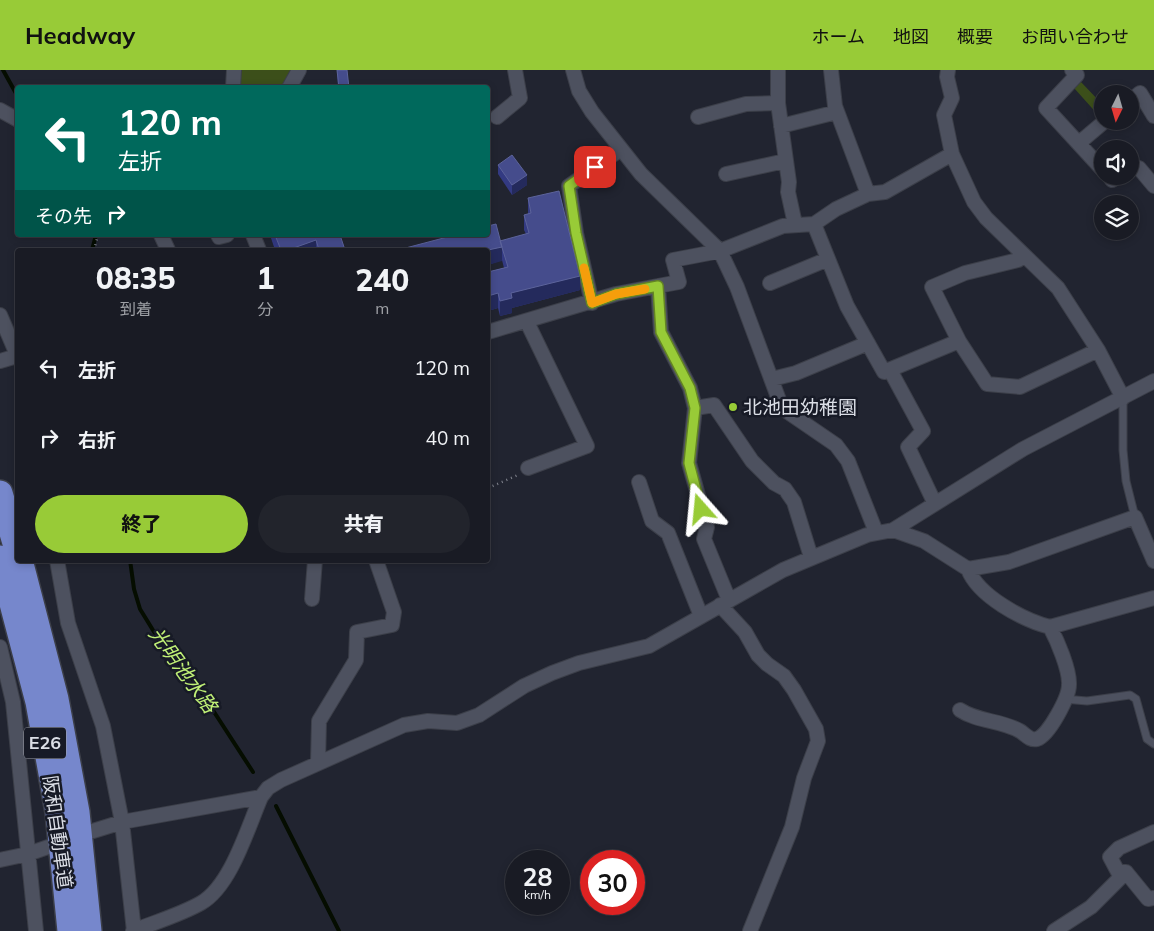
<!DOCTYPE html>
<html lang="ja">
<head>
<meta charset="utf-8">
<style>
	body { margin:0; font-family:Mulish,"Noto Sans JP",sans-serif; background:#22242c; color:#f1f3f6; height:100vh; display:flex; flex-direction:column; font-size:19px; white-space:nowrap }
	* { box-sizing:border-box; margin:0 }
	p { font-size:16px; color:#9fa1a6 }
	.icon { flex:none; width:28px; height:28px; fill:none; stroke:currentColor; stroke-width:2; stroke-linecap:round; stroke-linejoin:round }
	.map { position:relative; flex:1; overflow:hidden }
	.side { position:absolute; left:15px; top:178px; width:475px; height:315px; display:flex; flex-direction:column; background:#191b24; border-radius:5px; box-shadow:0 2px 8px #0003,0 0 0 1px #373941 }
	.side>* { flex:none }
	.guide { position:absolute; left:15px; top:15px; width:475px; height:152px; border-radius:5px; box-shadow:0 2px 8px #0003,0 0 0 1px #373941; background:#00695c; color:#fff; overflow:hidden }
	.needle { width:32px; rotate:185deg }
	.tools { position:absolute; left:1094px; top:15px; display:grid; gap:10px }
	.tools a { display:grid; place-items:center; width:45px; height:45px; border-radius:50%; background:#191b24; box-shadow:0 2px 8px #0003,0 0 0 1px #373941; font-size:25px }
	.speed { position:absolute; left:505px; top:780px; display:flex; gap:10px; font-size:25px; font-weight:700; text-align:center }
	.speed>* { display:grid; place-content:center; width:65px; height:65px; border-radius:50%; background:#191b24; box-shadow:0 2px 8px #0003,0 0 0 1px #373941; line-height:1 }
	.speed small { font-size:12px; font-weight:400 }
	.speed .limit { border:8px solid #d22; background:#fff; color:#111 }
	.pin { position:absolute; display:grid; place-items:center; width:42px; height:42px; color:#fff; margin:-21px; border-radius:10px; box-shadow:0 2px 8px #0006 }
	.me { position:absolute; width:55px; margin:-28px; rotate:342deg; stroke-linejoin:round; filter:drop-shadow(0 0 4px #0008) }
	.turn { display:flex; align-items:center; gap:18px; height:105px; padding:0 20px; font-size:22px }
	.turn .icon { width:65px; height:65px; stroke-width:2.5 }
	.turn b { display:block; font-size:35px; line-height:42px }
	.then { display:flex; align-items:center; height:48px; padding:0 20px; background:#0003; gap:10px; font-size:19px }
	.eta { display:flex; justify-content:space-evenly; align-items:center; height:85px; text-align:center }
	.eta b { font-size:30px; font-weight:800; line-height:35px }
	.cta { display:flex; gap:10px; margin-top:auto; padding:10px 20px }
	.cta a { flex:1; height:58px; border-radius:30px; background:#98cb37; color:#111; font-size:20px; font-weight:800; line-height:58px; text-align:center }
	.cta a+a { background:#22242c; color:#f1f3f6 }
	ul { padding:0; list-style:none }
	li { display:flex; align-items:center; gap:15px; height:70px; padding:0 20px }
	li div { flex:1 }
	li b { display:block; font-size:19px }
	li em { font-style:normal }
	header { display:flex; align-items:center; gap:30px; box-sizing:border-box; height:70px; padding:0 25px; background:#98cb37; color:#111 }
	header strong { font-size:24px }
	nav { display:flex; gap:28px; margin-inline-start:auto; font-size:18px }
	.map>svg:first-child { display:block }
	.green { fill:#3c4f1a }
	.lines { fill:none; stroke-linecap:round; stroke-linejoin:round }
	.stream { stroke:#050d00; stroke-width:4 }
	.service-casing { stroke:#3c3f49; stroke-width:9 }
	.minor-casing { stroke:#3c3f49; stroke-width:16 }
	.motorway-casing { stroke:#3c3f49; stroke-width:28 }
	.path { stroke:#7f828c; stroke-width:2.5; stroke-dasharray:1 4; stroke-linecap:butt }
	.service { stroke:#4d515f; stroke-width:7 }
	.minor { stroke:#4d515f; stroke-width:14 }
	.motorway { stroke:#7687cc; stroke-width:25 }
	.wall { fill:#333a82 }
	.shaded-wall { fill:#242a5c }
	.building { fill:#454c8c; stroke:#5c639a }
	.route-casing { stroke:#638424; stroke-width:12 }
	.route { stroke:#98cb37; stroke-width:9 }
	.slow { stroke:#f59e0b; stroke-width:9 }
	.poi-dot { fill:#98cb37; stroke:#171a26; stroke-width:2 }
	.labels { text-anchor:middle; stroke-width:5; stroke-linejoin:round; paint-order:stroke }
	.shield { fill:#171a26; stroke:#a0a3ac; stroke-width:1 }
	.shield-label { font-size:18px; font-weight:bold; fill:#dbdee6 }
	.poi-label { font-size:19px; fill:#dbdee6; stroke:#171a26; text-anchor:start }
	.street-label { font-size:19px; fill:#dbdee6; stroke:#171a26 }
	.water-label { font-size:20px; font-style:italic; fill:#c1f177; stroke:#171a26 }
</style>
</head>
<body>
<header>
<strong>Headway</strong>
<nav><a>ホーム</a><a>地図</a><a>概要</a><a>お問い合わせ</a></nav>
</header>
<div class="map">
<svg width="1154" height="861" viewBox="0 0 1154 861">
	<rect width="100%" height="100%" fill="#212430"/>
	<path class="green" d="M241 0H293L281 17 240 18Z
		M1081 12 1102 34V46L1100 47 1074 18Z"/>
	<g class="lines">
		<path class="stream" d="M3 0 18 27
			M92 180 96 165
			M130 490 134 519 140 539 159 570 194 611 253 702
			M276 736 339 861"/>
		<g class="service-casing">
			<path id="service" d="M1123 328V380L1126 411 1135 447
				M1064 629 1087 631 1130 625 1136 629 1147 669 1154 674"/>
		</g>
		<g class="minor-casing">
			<path id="minor" d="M573 0 579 21 592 42 641 104 720 181 737 217 782 338 836 375 848 391 876 462
				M778 0V33L789 112 788 122 795 154
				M831 0 835 36 868 124
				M948 0 947 7 952 28 944 45 952 84 974 132 986 148 1058 218 1098 280 1123 328
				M1072 0 1077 5 1046 38 1102 99
				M233 18 234 0
				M289 18 299 0
				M1130 31 1140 23 1154 46
				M0 40 18 50
				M497 47 520 28 515 0
				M698 47 746 34 778 33
				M781 56 837 42
				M1079 73 1105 51
				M1130 96 1139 98 1154 116
				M726 104 785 91
				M1109 106 1112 110 1118 106
				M814 154 847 236 884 302 959 271 987 314 1020 317 1098 280
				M161 165 168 180
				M218 165 219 167 227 165
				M253 165 259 180
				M770 213 828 189
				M658 216 661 262 690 318 695 338 689 393 707 457 704 469 729 530
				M592 233 576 163 569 116 621 79
				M0 245 18 287
				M527 252 587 376 528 398
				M488 262 616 224 679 212 673 190 720 181 783 156 814 154 836 139 868 124 885 122 952 84
				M959 271 932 217 965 203 1018 190 1024 186
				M0 291 17 286
				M890 300 923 361 908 377 935 434
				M772 309 796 303 868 273
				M695 338 714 335 752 391 774 413 785 419 794 432 811 487
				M639 412 652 451 668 463 701 546
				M893 460 924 471 968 499 1009 492 1135 447 1154 491
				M57 490 68 553 103 656 122 752 134 861
				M968 499C978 526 1023 550 1050 557L1154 528
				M312 529 315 490
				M720 535 745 562 758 585 767 594 784 606 794 620 816 659 818 671 804 708 792 757 750 861
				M0 577 13 632 36 861
				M960 640C978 652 1001 650 1020 661 1025 664 1030 671 1037 669 1049 665 1069 627 1069 615 1070 600 1057 570 1050 557
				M318 693 319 651 356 590 357 562 392 555 394 542 376 490
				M93 761 122 752 261 727
				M1154 762 1119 778 1110 787 1118 802H1126L1148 829 1154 828
				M0 790 28 784 48 777
				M133 861C155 852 180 845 201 833 231 816 248 757 261 727L268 718 281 710 404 655 428 651 457 653 479 645 524 616 552 603 579 593 649 576 783 500 867 465 893 460 1023 379 1154 311
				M1054 861 1091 837 1126 802"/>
		</g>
		<g class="motorway-casing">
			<path id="motorway" d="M0 423 18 483
				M0 488 38 632 58 742 70 861
				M20 490 56 629 77 742 89 861"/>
		</g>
		<path class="path" d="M94 180 98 165
			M488 418 518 405"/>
		<use href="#service" class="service"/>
		<use href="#minor" class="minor"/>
		<use href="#motorway" class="motorway"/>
	</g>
	<path class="wall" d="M337 0H347L349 18H338Z
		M498 95 527 115 512 125 498 104Z
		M528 128 580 220 512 238V243L500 246 498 238 488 241V202L504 198 502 190 488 195V180L500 172 526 164 524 160V145L528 144Z
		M270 165H340L345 180H275Z"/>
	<path class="shaded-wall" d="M527 105V115L512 125V115Z
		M316 170V180H288Z
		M502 177V191L488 195V180Z
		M580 206V220L512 238V243L500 246V231L511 223Z
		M498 223V238L488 241V226Z"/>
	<path class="building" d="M337 0H347L349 18H339Z
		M512 85 527 105 512 115 498 95Z
		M559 121 580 206 511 223 512 228 500 231 498 223 488 226V202L508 197 500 171 529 163 524 145 531 143 528 128Z
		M496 154 502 177 488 180H398L455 165H488V156Z
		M275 165H340L345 180H319L316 170 288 180H281Z"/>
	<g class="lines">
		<g class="route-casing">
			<path id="route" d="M595 97 569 116 576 163 592 233 616 224 658 216 661 262 690 318 695 338 689 393 701 439"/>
		</g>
		<use href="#route" class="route"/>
		<path class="slow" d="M584 198 592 233 616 224 645 219"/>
	</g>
	<circle class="poi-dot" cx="733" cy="337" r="5"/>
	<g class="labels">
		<rect class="shield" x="24" y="657.5" width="42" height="31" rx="4"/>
		<g class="shield-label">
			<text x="45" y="679">E26</text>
		</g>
		<g class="poi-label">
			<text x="743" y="344">北池田幼稚園</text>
		</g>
		<g class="street-label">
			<text transform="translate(58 762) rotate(82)" y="7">阪和自動車道</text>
		</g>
		<g class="water-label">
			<text transform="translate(183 600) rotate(54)" y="7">光明池水路</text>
		</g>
	</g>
</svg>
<div class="tools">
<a><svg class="needle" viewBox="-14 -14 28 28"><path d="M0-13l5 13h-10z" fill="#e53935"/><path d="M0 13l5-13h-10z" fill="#9fa1a6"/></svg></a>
<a><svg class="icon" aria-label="sound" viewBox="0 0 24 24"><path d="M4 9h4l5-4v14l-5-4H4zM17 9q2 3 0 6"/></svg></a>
<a><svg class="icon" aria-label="layers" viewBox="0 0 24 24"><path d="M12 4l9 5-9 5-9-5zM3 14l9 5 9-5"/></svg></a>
</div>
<div class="speed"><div>28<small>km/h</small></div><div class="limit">30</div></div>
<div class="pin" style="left:595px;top:97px;background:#d93025"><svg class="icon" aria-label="arrive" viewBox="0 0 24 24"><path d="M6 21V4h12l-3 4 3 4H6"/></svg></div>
<svg class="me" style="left:701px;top:439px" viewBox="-20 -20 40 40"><path d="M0-17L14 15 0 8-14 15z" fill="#98cb37" stroke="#fff" stroke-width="4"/></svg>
<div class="guide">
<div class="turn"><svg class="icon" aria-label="left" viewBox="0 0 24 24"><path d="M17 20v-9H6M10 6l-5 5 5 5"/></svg><div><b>120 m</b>左折</div></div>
<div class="then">その先<svg class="icon" aria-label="right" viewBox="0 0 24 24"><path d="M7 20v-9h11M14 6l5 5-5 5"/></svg></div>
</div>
<section class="side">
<div class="eta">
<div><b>08:35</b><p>到着</p></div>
<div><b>1</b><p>分</p></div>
<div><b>240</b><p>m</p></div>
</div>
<ul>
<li><svg class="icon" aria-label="left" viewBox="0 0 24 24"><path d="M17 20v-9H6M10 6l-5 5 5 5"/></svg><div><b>左折</b></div><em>120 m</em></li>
<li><svg class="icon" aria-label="right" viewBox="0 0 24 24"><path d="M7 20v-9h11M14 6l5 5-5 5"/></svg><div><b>右折</b></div><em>40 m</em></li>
</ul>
<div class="cta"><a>終了</a><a>共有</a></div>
</section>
</div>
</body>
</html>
